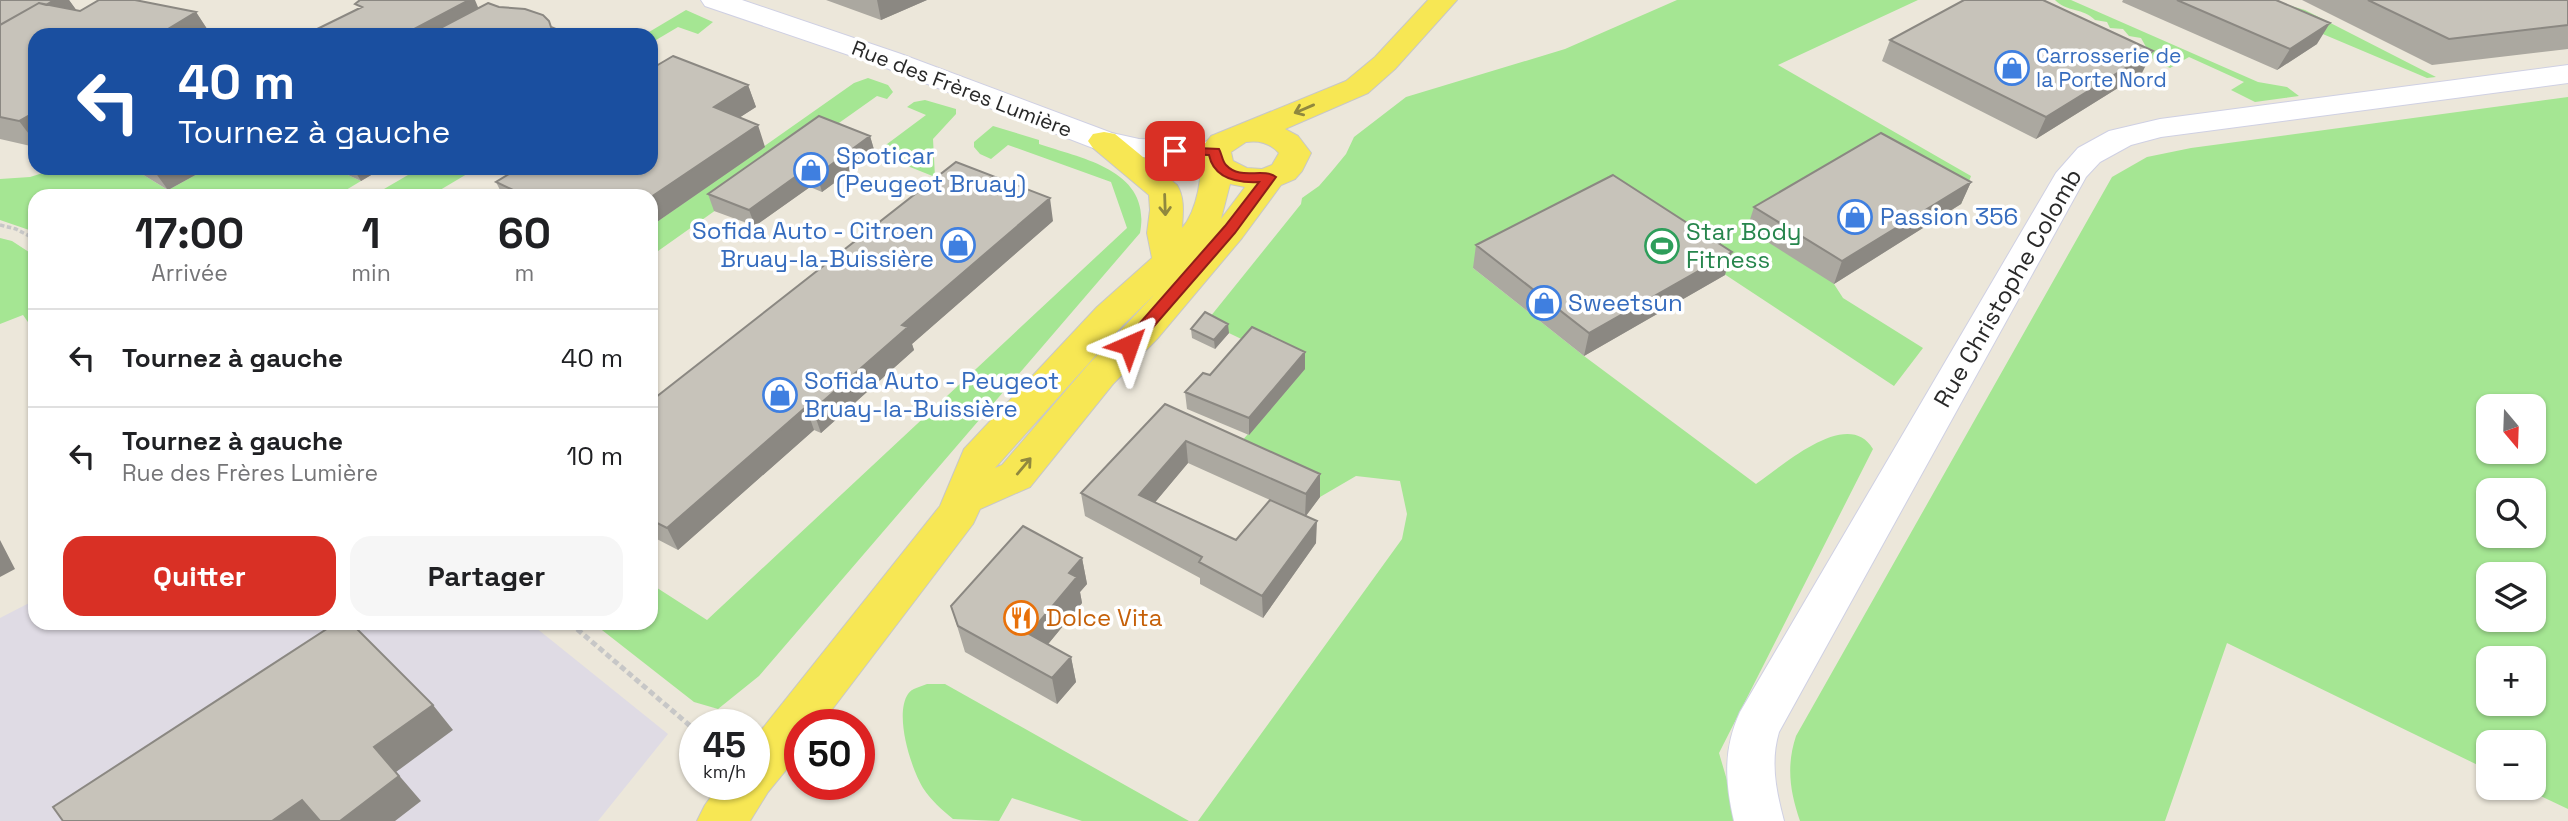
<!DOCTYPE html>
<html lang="fr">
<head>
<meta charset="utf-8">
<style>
	body { margin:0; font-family:"Space Grotesk",sans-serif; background:#f6f6f6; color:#202124; height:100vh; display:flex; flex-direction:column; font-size:26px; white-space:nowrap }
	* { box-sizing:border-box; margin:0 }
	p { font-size:23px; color:#757577 }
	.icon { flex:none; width:38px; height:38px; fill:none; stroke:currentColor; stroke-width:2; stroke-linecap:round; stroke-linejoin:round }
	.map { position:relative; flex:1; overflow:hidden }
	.sheet { position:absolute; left:28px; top:189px; width:630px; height:441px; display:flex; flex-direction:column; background:#fff; border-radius:21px; box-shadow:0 2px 5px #0004 }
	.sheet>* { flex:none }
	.banner { position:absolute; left:28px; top:28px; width:630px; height:147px; border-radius:21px; box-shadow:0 2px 5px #0004; background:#1a4fa0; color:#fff; overflow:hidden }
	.needle { width:46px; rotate:161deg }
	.controls { position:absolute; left:2476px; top:394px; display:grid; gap:14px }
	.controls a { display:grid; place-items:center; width:70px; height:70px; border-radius:14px; background:#fff; box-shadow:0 2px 5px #0004; font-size:35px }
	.speed { position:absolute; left:679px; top:709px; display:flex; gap:14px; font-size:35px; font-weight:700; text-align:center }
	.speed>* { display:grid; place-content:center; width:91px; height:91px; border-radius:50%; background:#fff; box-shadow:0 2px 5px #0004; line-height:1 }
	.speed small { font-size:18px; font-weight:400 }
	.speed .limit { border:10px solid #d22; background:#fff; color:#111 }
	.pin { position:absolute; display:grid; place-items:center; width:60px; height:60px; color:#fff; margin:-30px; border-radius:14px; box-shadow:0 4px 10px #0006 }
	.me { position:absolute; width:77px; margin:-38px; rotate:43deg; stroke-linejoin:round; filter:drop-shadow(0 0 5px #0008) }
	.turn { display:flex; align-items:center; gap:24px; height:147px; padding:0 35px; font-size:32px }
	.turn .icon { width:91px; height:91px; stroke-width:2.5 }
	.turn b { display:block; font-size:49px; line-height:60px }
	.eta { display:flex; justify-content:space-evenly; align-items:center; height:119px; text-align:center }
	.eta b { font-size:42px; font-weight:600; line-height:49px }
	.button { display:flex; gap:14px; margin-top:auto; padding:14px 35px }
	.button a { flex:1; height:80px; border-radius:21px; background:#d93025; color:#fff; font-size:28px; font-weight:600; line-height:80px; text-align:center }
	.button a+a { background:#f6f6f6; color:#202124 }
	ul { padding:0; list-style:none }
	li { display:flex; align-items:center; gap:21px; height:98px; padding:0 35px; border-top:2px solid #e0e0e0 }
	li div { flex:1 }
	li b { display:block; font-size:26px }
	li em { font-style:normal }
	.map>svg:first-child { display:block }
	.industrial { fill:#dfdbe4 }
	.green { fill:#a5e693; fill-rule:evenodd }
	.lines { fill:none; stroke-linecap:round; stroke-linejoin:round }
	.minor-casing { stroke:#cfd0e3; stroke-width:2 }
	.major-casing { stroke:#c7c7c7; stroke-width:2 }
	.path-far1 { stroke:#c7c7c7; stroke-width:3.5; stroke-dasharray:4.5 2.5; stroke-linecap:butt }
	.path { stroke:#c7c7c7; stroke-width:5; stroke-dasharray:6 3.5; stroke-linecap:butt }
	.minor { fill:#fff; fill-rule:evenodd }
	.major { fill:#f7e754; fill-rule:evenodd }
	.wall { fill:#aba8a0; fill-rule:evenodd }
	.shaded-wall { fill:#8b8882 }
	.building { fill:#c7c3ba; stroke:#8b8882; stroke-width:2 }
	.oneway { stroke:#90883e }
	.route { fill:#d93025; stroke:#8d1f18; stroke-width:2 }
	.labels { text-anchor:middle; stroke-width:7; stroke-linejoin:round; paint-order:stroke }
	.far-shop-label { font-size:21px; fill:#366cbe; stroke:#fff; text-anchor:start }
	.far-street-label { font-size:21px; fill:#292929; stroke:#fff }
	.shop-label { font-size:24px; fill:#366cbe; stroke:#fff; text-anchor:start }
	.leisure-label { font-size:24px; fill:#27864d; stroke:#fff; text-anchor:start }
	.street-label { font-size:24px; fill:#292929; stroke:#fff }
	.food-label { font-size:24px; fill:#c56008; stroke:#fff; text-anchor:start }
</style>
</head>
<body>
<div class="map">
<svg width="2568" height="821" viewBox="0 0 2568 821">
	<rect width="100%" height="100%" fill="#ece7da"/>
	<path class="industrial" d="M35 600V623H530L668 734 598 821H0V618Z"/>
	<path class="green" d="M1677 0H1918L1778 65 1971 176 1961 204 1873 155 1834 284 1843 298 1923 348 1894 386 1609 198 1473 268 1584 356 1756 484C1781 467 1848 406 1873 449L1719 753 1739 821H1198L1402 539 1407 514 1400 481 1356 476 1320 497 1229 456 1304 369 1206 322 1301 204 1302 198 1319 186 1332 171 1346 154 1354 137 1406 97 1565 49Z
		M2055 0H2071L2258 82 2287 87 2299 96 2255 102 2231 90 2244 82 2189 57 2170 68 2154 61 2141 38 2129 36 2123 29 2110 28 2107 22 2095 20C2084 8 2066 12 2055 0Z
		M2242 0H2271L2305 10 2436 77 2427 78Z
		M686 10 713 22 698 34 678 27 651 43V35H644Z
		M868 78 888 85 893 92 887 99 877 96 651 256V226L854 83Z
		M2568 97V809L2524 788H2534V742H2488V770L2227 643 2165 821H1800C1790 792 1786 766 1796 736L2112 177 2147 157 2191 148ZM2534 406V452H2488V406ZM2534 490V536H2488V490ZM2534 574V620H2488V574ZM2488 658H2534V704H2488Z
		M925 100 956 109V114L933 139 935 177 875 153 926 115 907 107 914 102Z
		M993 126 1039 140V144C1083 159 1152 170 1140 233L759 676 718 709 694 702 593 623H651V584L707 620 1127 228 1111 182 1008 145 991 159 980 154 974 147V142Z
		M59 168H132L168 190 208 168H333L361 181 346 190 361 196H35V232L0 220V179L30 177Z
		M420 168H464L472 171 430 196H372Z
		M0 238 12 241 35 256V332L23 315 0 324Z
		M927 684H945L1189 821H1082L1012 798 999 821 953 819C942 810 931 800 923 788 911 768 894 715 908 694 912 688 920 687 927 684Z"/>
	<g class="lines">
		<g class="minor-casing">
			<path id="minor" d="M701 0H742L901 54 1112 133 1139 139 1215 142 1226 144 1231 151 1226 158 1215 160 1139 157 1093 148 881 66 705 6Z
				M2568 65V83L2161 137 2131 145 2100 162 2086 177 1779 732C1770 762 1776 791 1784 821H1734C1725 782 1723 749 1740 712L2056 173 2078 148 2109 131 2160 119Z"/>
		</g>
		<g class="major-casing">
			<path id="major" d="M1428 0H1457L1395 69 1368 93 1285 129 1298 136 1311 153 1302 171 1295 179 1281 185 1242 238 1157 339 1113 384 1030 487 980 509 973 524 821 724H800V753L768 792 750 821H697L705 805 720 784H754V739L940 506 964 449 1097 307 1152 258 1147 233 1150 210 1149 195 1093 148 1088 141 1093 134 1104 132 1115 134 1177 185C1185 198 1183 213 1182 228 1197 211 1204 173 1199 151L1211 136 1346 81 1375 57ZM1246 142C1259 140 1270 143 1279 153L1272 165 1262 169 1247 168 1233 161 1231 152ZM1230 184 1245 187 1221 219ZM1154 295 1087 366 1002 465 995 468 1123 325Z"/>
		</g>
		<path class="path-far1" d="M0 225 16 229 35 239"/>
		<path class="path" d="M570 623 695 730"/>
		<use href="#minor" class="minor"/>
		<use href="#major" class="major"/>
	</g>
	<path class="wall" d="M0 0H69L76 10 80 11 196 12 211 35H35V147L0 139Z
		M826 0H927L881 20Z
		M2123 0H2276L2317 44 2277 70 2122 2Z
		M2302 0H2568V49L2432 65Z
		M1890 40 2142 73 2036 139 1882 61Z
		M748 85 756 107 740 117 765 147 651 226V196H503L496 182 507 175 504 168H651Z
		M870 136 875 153 822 192 810 187 755 226 714 211 708 194Z
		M132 168H208L168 190Z
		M333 168H383L361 181Z
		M1971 182 1961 204 1834 284 1747 229 1754 207Z
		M1053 221 912 344 914 350 821 433 814 430 678 550 651 536V401Z
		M1476 245 1725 275 1584 356 1473 268Z
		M1191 329 1229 333 1215 349 1192 338Z
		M1305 352V369L1249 435 1187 409 1185 392 1210 375Z
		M1165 404 1320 474V497L1306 516 1316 543 1263 618 1200 584V578L1085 516 1081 493ZM1188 463 1270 500 1236 540 1155 502Z
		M1082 558 1087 584 1080 592 1082 603 1048 644 1071 657 1076 682 1057 704 965 652 951 606Z"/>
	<path class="shaded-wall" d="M54 0H69L80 15 0 30Z
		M469 0H475L483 19 454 35H403Z
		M877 0H927L881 20Z
		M196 12 211 35H158Z
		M2330 23 2317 44 2277 70 2290 49Z
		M2153 51 2142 73 2036 139 2046 117Z
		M748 85 756 107 722 129 714 107Z
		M35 112V142L19 121Z
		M758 125 765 147 651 226V197Z
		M870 136 875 153 822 192 817 175Z
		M152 168H208L168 190Z
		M353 168H383L361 181Z
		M805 170 810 187 755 226 749 210Z
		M1971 182 1961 204 1834 284 1842 261Z
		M1050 198 1053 221 912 344 914 350 821 433 813 410 902 325Z
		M1732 252 1725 275 1584 356 1589 333Z
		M1228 324 1229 333 1215 349 1214 340Z
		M1305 352V369L1249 435V418Z
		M806 407 814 430 678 550 667 528Z
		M1186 441 1188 463 1142 518 1139 495Z
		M1320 474V497L1305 517 1306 494Z
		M1317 521 1316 543 1263 618 1262 596Z
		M0 540 15 569 0 577Z
		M1082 558 1087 584 1080 592 1082 603 1035 660 1029 634 1069 573Z
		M1071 657 1076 682 1057 704 1052 678Z
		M433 705 453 730 396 772 421 801 395 821H340L374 747Z
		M302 800 323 821H272Z"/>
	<path class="building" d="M0 0H54L46 5 39 3 0 25Z
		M99 0H135L196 12 158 35H35V112L19 121 0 117V25L39 3 80 11Z
		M360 0H469L403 35H305L362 7 355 4Z
		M1964 0H2043L2153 51 2046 117 1890 40Z
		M2177 0H2276L2330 23 2290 49Z
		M2368 0H2568V25L2449 39Z
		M488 3 499 7 525 9 543 15 549 21 551 27 563 32 557 35H427Z
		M673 56 748 85 714 107 758 125 651 197V196H526L496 182 517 169 515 168H651V69Z
		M819 116 870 136 817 175 805 170 749 210 708 194Z
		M1881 133 1971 182 1842 261 1754 207Z
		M956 162 1050 198 902 325 908 327 813 410 806 407 667 528 651 520V401Z
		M1613 175 1732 252 1589 333 1476 245Z
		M1205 312 1228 324 1214 340 1191 329Z
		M1252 327 1305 352 1249 418 1185 392 1203 373 1210 375Z
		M1165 404 1320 474 1306 494 1186 441 1139 495 1236 540 1270 500 1317 521 1262 596 1199 562 1202 557 1081 493Z
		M1023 526 1082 558 1069 573 1077 577 1029 634 1071 657 1052 678 958 626 951 606Z
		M336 623H351L433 705 374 747 399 776 340 821H320L302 800 272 821H63L53 807Z"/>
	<defs><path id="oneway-shaft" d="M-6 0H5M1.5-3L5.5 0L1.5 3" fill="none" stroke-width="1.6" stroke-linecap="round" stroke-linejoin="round" transform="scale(1.75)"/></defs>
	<g class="oneway">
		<use href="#oneway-shaft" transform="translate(1304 109) rotate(157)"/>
		<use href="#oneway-shaft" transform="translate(1165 205) rotate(88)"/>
		<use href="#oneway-shaft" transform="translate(1024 466) rotate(-50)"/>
	</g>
	<path class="route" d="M1175 147 1219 149C1222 154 1222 161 1226 165 1241 181 1262 167 1276 177L1235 233 1135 348H1124L1122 345 1124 341 1225 226 1259 182C1238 183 1214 179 1209 155L1171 154 1169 151Z"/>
	<defs>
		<g id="shop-ring" transform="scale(1.75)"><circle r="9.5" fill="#fff" stroke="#3f7fe0" stroke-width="1.5"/><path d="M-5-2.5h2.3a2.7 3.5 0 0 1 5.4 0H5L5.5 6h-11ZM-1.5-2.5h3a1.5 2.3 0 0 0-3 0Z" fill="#3f7fe0"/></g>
		<g id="stadium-ring" transform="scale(1.75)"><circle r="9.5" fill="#fff" stroke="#2e9e5b" stroke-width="1.5"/><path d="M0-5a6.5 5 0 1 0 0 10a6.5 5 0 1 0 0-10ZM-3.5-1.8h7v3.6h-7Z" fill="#2e9e5b"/></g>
		<g id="restaurant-ring" transform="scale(1.75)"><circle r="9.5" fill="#fff" stroke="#e8710a" stroke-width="1.5"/><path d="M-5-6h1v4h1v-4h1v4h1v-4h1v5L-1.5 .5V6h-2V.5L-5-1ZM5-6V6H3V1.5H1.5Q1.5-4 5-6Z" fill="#e8710a"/></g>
	</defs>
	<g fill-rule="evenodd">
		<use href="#shop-ring" x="2012" y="68"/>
		<use href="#shop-ring" x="811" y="170"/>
		<use href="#shop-ring" x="1855" y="217"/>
		<use href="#shop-ring" x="958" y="245"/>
		<use href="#stadium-ring" x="1662" y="246"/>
		<use href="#shop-ring" x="1544" y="303"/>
		<use href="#shop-ring" x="780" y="395"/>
		<use href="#restaurant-ring" x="1021" y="618"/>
	</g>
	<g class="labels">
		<g class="far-shop-label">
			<text x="2036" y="63">Carrosserie de<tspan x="2036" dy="24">la Porte Nord</tspan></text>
		</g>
		<g class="far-street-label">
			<text transform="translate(962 89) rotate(21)" y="7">Rue des Frères Lumière</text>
		</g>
		<g class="shop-label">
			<text x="836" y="164">Spoticar<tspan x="836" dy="28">(Peugeot Bruay)</tspan></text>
			<text x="1880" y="225">Passion 356</text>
			<text x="934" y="239" text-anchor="end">Sofida Auto - Citroen<tspan x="934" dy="28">Bruay-la-Buissière</tspan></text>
			<text x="1568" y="311">Sweetsun</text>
			<text x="804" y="389">Sofida Auto - Peugeot<tspan x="804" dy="28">Bruay-la-Buissière</tspan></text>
		</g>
		<g class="leisure-label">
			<text x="1686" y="240">Star Body<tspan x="1686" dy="28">Fitness</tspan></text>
		</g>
		<g class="street-label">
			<text transform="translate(2008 288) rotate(-60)" y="8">Rue Christophe Colomb</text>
		</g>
		<g class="food-label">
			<text x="1046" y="626">Dolce Vita</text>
		</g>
	</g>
</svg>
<div class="controls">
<a><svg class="needle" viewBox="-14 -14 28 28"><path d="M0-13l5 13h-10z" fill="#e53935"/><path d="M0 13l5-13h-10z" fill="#757577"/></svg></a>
<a><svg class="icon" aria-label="search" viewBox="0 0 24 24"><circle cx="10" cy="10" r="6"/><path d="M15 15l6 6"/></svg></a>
<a><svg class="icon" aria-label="layers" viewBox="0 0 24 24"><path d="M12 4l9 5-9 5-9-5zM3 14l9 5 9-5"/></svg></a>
<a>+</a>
<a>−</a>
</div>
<div class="speed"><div>45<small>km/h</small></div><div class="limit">50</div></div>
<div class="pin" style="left:1175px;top:151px;background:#d93025"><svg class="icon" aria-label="arrive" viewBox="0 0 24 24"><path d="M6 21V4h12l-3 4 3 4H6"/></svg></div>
<svg class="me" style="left:1129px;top:345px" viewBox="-20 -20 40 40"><path d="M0-17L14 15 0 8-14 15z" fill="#d93025" stroke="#fff" stroke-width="4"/></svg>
<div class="banner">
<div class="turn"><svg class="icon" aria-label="left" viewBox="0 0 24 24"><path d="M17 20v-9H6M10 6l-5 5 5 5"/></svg><div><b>40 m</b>Tournez à gauche</div></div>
</div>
<section class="sheet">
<div class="eta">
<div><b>17:00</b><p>Arrivée</p></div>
<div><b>1</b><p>min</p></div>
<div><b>60</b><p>m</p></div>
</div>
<ul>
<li><svg class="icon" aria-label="left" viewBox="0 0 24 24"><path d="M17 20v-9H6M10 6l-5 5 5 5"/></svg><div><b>Tournez à gauche</b></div><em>40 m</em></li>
<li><svg class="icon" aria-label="left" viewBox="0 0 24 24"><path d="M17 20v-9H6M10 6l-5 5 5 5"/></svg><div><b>Tournez à gauche</b><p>Rue des Frères Lumière</p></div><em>10 m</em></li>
</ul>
<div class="button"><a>Quitter</a><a>Partager</a></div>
</section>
</div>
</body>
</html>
